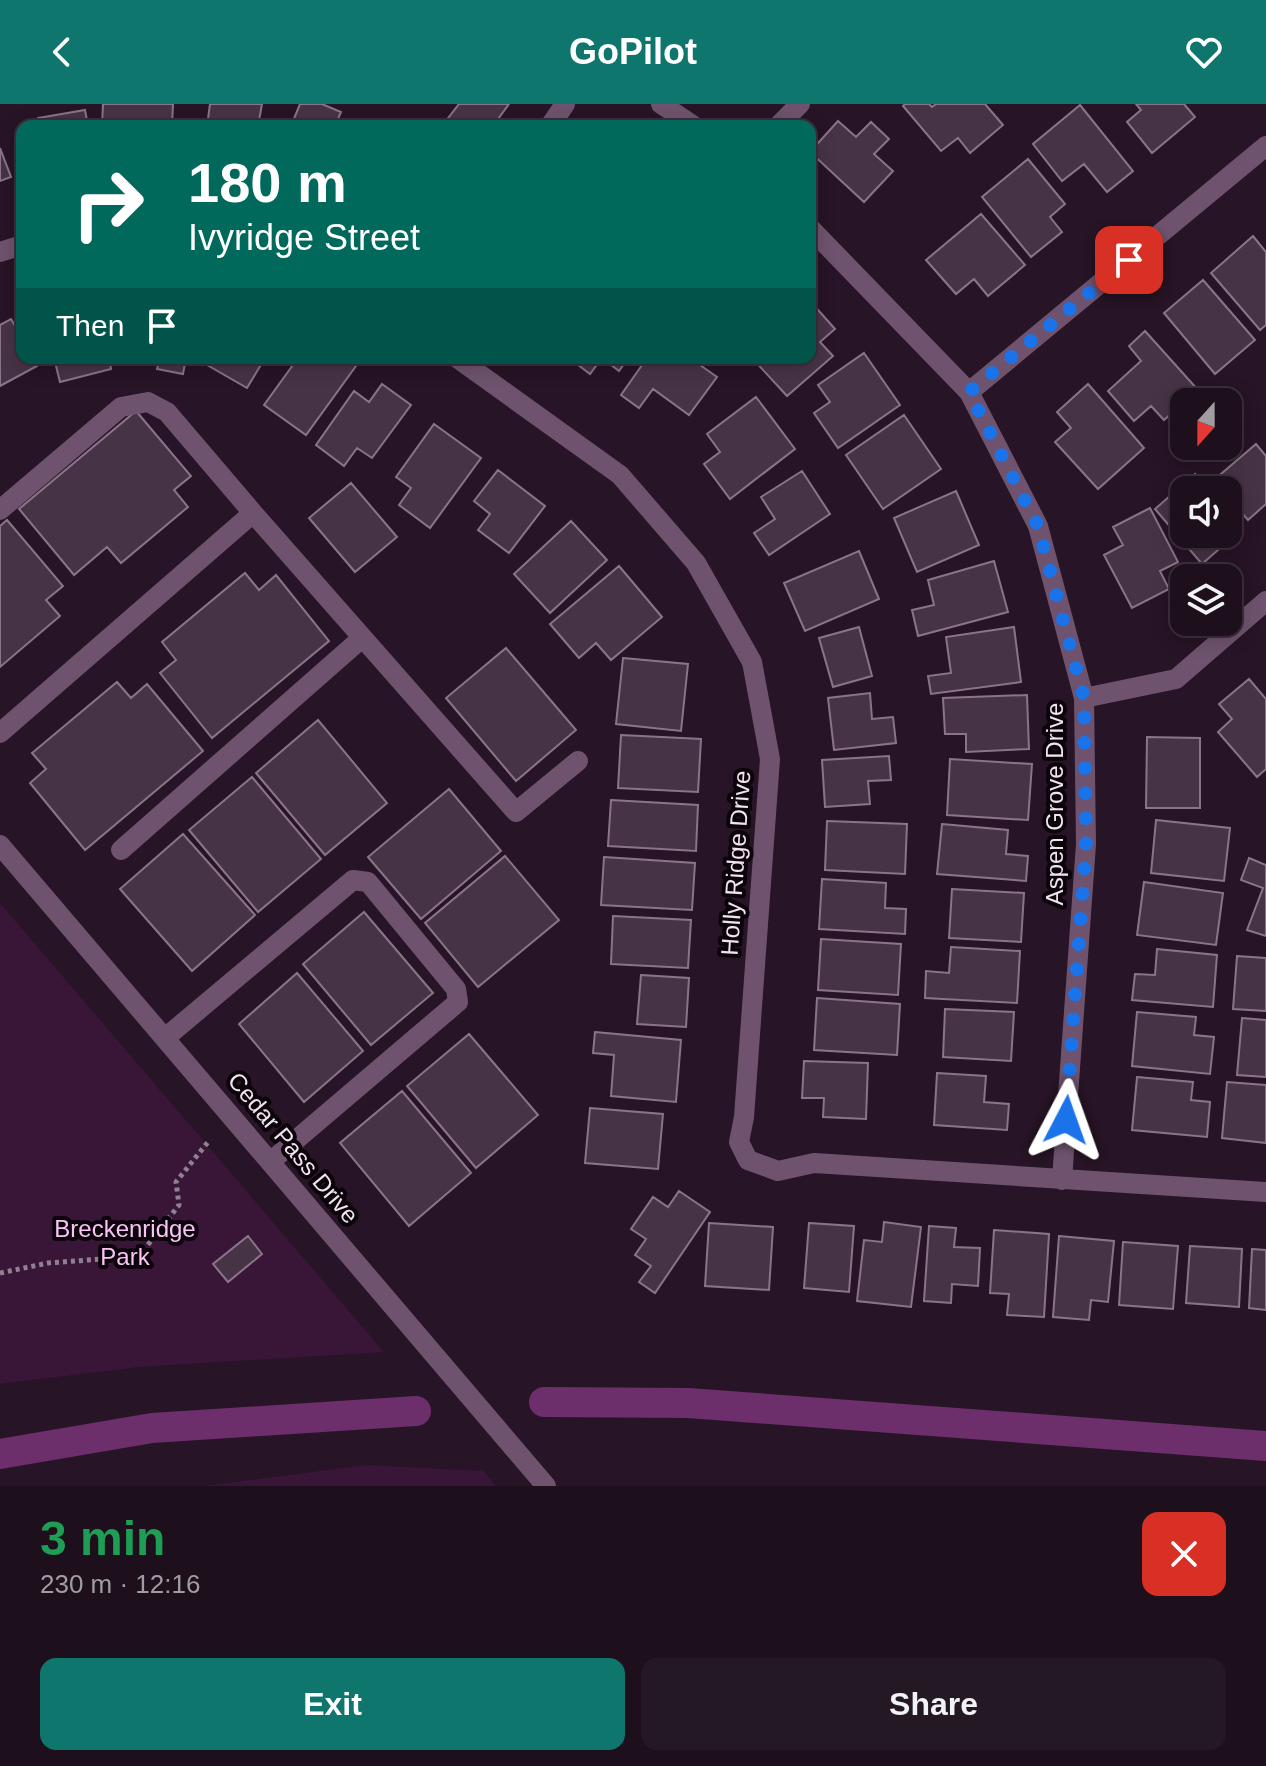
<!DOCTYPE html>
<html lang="en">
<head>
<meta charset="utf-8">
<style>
	body { margin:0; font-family:Helvetica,sans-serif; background:#251825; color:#f1f3f6; height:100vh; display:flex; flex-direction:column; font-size:30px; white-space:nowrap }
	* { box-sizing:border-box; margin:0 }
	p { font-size:26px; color:#a09ca3 }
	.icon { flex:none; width:44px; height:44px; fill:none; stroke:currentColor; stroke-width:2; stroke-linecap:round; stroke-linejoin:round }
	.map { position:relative; height:1382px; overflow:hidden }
	.details { display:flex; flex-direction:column; background:#1d0f1c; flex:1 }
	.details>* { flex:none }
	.banner { position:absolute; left:16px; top:16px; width:800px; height:244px; border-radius:16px; box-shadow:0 4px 20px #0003,0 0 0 2px #3b2f3b; background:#00695c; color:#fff; overflow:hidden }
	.needle { width:52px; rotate:201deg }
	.controls { position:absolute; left:1170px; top:284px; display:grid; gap:16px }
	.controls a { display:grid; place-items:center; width:72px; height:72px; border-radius:16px; background:#1d0f1c; box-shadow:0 4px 20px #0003,0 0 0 2px #3b2f3b; font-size:40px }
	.pin { position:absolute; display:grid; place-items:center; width:68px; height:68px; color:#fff; margin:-34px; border-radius:16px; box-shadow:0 4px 12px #0006 }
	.me { position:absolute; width:88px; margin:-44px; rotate:4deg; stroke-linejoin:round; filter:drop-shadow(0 0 6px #0008) }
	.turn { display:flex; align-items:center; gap:28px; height:168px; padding:0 40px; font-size:36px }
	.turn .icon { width:104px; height:104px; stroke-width:2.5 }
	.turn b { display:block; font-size:56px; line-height:68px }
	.then { display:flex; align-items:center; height:76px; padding:0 40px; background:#0003; gap:16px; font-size:30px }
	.round { display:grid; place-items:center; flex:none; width:84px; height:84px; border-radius:16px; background:#251825 }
	.summary { display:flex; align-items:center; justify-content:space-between; height:136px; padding:0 40px }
	h1 { font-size:48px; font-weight:700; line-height:60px; color:#1e9e55 }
	.primary-button { display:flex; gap:16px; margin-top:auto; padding:16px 40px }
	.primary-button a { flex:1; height:92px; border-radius:16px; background:#0f766e; color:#fff; font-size:32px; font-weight:700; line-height:92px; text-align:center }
	.primary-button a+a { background:#251825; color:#f1f3f6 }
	header { display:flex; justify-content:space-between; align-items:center; height:104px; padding:0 40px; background:#0f766e; color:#fff; font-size:36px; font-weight:700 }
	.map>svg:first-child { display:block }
	.green { fill:#391538 }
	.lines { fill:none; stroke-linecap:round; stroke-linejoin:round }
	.canal { stroke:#6d2e6c; stroke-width:30 }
	.building { fill:#473346; stroke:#8b7489; stroke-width:2 }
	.path { stroke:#918190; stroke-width:5; stroke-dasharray:4 4; stroke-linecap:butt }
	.minor { stroke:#6f536e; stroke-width:20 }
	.route { stroke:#1a73e8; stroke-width:14; stroke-dasharray:0 25.2 }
	.labels { text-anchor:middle; stroke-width:8; stroke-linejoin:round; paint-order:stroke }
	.street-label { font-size:24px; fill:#f0e3ef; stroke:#0b040b }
	.park-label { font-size:24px; fill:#fac3f6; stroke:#0b040b }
</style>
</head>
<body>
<header><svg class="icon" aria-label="back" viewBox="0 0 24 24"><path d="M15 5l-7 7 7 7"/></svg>GoPilot<svg class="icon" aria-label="heart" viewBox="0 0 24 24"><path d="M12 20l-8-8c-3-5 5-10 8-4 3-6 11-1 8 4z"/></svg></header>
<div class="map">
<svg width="1266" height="1382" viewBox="0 0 1266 1382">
	<rect width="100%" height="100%" fill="#271426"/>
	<path class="green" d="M0 799 384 1248 138 1263 0 1280Z
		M366 1361 484 1367 496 1382H205Z"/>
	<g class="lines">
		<path class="canal" d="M544 1298 688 1299 1266 1342
			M0 1350 152 1324 416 1307"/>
	</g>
	<path class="building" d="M103 0H173L172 22H102Z
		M210 0H262L258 22H207Z
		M300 0H322L341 8 335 22H291Z
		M459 0H509L493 22H442Z
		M905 0H929L932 3 936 0H985L1003 21 970 49 958 34 941 47 903 2Z
		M1136 0H1184L1195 13 1152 49 1127 18 1141 6Z
		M1080 1 1133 67 1107 88 1084 60 1062 77 1033 40Z
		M85 6 88 22H39L38 14Z
		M838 17 856 33 871 18 889 35 874 50 893 67 864 98 810 48Z
		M0 44 11 73 0 77Z
		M1028 55 1065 100 1050 113 1062 128 1031 153 982 93Z
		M981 110 1025 161 988 192 974 175 956 190 926 156Z
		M1253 132 1266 148V221L1260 226 1211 169Z
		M1203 176 1255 236 1215 270 1164 209Z
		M811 198 835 225 820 238 833 252 787 292 752 254H810Z
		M11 215 22 234V254H33L37 262 0 282V221Z
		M1145 227 1198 286 1164 316 1151 302 1134 317 1108 287 1141 257 1129 242Z
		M864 249 900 301 838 344 814 309 830 298 818 281Z
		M54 254H109L111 265 60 278Z
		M160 254H186L183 270 157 265Z
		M195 254H265L247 284Z
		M298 254H345L356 262 306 331 264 301Z
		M569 254H628L619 267 602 254 590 270Z
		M647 254H690L717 273 689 311 653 285 639 304 621 291Z
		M382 280 411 301 372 354 357 344 344 362 316 341 354 287 369 298Z
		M1088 280 1144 344 1098 385 1055 338 1071 324 1057 308Z
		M756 293 795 345 730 395 704 360 720 348 707 330Z
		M136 307 191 372 174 386 188 403 121 459 107 443 74 471 19 405Z
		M904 311 941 365 883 405 846 351Z
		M434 320 481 354 430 424 399 401 411 384 396 373Z
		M1256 340 1266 352V400L1248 416 1228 393V386H1222L1214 376Z
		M498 366 545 402 509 449 478 426 490 410 474 397Z
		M802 367 830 410 769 451 754 429 775 415 761 393Z
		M1195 370 1209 386H1184V430H1228V409L1242 425 1202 460 1155 405Z
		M351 379 397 433 355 468 309 414Z
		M956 387 979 441 917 468 894 414Z
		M1150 404 1178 458 1160 467 1169 485 1132 504 1104 451 1123 441 1113 423Z
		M7 416 63 482 46 496 60 512 0 563V422Z
		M571 417 607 456 550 509 514 470Z
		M859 447 879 495 805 527 784 479Z
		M994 457 1008 508 918 532 912 506 934 501 928 476Z
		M619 462 662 513 611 556 596 539 579 554 550 520Z
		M245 469 259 486 276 471 329 537 212 634 160 569 176 556 162 538Z
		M859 523 872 572 833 583 819 534Z
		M1014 523 1021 578 931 590 928 572 951 569 946 533Z
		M506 544 576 626 516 677 446 594Z
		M623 554 688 560 681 627 616 620Z
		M1249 575 1266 595V665L1257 673 1218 628 1232 615 1219 600Z
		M117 578 131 594 147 580 203 647 85 746 30 679 46 665 32 649Z
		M870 589 872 615 893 613 896 639 834 646 828 594Z
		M1027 591 1029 645 966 648V630H945L943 594Z
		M318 616 387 699 325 751 256 669Z
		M621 631 701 635 698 688 618 684Z
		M1147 633 1200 634V704H1146Z
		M889 652 891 676 868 677 870 700 825 703 822 656Z
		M950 655 1032 660 1028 716 947 711Z
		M252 673 321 755 258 808 189 726Z
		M449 685 501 747 421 815 368 753Z
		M611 696 698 701 696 747 608 742Z
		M1156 716 1230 724 1224 777 1151 769Z
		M827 717 907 720 905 770 825 766Z
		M942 720 1008 726 1006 750 1028 752 1026 777 937 770Z
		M183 730 255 811 192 867 120 785Z
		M505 752 559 816 478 883 425 819Z
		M604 753 695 759 692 806 601 801Z
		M1249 754 1266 761V832L1247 826 1263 784 1241 776Z
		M822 775 886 779 885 804 906 805 905 830 819 825Z
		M1144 778 1223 789 1216 841 1137 831Z
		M952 785 1024 789 1021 838 949 834Z
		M364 808 433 889 371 941 303 860Z
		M613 812 691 816 688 864 611 860Z
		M821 835 901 840 898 891 818 886Z
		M951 843 1020 847 1017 899 925 894 926 867 949 869Z
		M1157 845 1217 851 1213 903 1132 896 1135 870 1155 871Z
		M1237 852 1266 854V907L1233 905Z
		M297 869 363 947 304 998 239 920Z
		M641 871 689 874 686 923 637 920Z
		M817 894 900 900 897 951 814 946Z
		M945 905 1014 908 1011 957 943 953Z
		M1137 908 1196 913 1194 931 1214 933 1210 970 1132 962Z
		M1242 914 1266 916V973L1237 971Z
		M595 928 681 936 676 998 611 992 614 951 593 949Z
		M469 930 538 1011 476 1064 407 982Z
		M804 957 868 959 866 1015 823 1013 824 994H802Z
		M937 969 986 972 984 998 1009 1000 1007 1026 934 1021Z
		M1137 973 1193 978 1191 996 1210 998 1207 1033 1132 1026Z
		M1227 978 1266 981V1039L1222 1034Z
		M402 987 471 1069 409 1122 340 1039Z
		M590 1004 663 1010 658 1065 585 1059Z
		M679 1087 710 1108 655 1189 639 1178 651 1162 635 1151 646 1135 631 1125 653 1093 668 1103Z
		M884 1118 921 1123 911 1203 857 1197 864 1136 882 1138Z
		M709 1119 773 1123 769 1186 705 1182Z
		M809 1119 854 1122 849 1188 804 1184Z
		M929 1122 956 1124 954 1143 980 1144 978 1182 952 1180 951 1199 924 1197Z
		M994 1126 1049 1130 1044 1213 1007 1211 1009 1190 990 1189Z
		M248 1132 262 1150 228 1178 213 1160Z
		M1059 1132 1114 1137 1108 1198 1091 1196 1089 1216 1053 1213Z
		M1123 1138 1178 1142 1173 1205 1119 1201Z
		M1190 1142 1242 1145 1239 1203 1186 1199Z
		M1252 1145 1266 1146V1206L1249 1204Z"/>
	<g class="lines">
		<path class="path" d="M0 1169 48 1159 115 1154 147 1142 179 1101 176 1078 208 1038"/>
		<path class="minor" d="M661 0 694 22
			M550 22 565 0
			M778 22 800 0
			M810 124 969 288 1038 422 1084 594 1086 740 1062 1076
			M0 148 22 141
			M457 254 620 371 696 459 752 558 770 655 744 1013 739 1038 748 1056 778 1067 814 1059 1266 1088
			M969 288 1266 42
			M0 406 121 303 148 298 167 308 253 409 0 629
			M253 409 516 708 578 657
			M1084 594 1176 575 1266 497
			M0 741 546 1382
			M121 746 362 534
			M165 934 353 776 368 778 456 885 458 898 270 1058"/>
	</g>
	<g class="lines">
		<path class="route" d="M1066 1016 1086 740 1084 594 1038 422 969 288 1129 156"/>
	</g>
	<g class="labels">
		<g class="street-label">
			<text transform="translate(1055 700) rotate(-90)" y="8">Aspen Grove Drive</text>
			<text transform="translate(736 759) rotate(-86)" y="8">Holly Ridge Drive</text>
			<text transform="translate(293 1044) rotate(50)" y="8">Cedar Pass Drive</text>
		</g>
		<g class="park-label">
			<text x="125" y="1133">Breckenridge<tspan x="125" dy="28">Park</tspan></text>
		</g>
	</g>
</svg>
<div class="controls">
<a><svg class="needle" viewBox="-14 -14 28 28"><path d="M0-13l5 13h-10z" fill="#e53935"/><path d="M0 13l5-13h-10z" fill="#a09ca3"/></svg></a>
<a><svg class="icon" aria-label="sound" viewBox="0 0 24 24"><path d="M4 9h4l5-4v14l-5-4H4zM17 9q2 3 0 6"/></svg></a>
<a><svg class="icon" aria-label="layers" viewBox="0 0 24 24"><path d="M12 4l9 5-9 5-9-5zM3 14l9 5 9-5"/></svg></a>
</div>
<div class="pin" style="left:1129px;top:156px;background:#d93025"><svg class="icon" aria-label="arrive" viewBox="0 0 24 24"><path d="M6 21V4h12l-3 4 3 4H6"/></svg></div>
<svg class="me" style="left:1066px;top:1016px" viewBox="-20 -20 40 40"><path d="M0-17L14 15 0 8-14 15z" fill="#1a73e8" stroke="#fff" stroke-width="4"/></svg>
<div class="banner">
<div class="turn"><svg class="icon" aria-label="right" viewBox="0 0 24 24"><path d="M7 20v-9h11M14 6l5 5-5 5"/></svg><div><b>180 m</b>Ivyridge Street</div></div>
<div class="then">Then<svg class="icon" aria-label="arrive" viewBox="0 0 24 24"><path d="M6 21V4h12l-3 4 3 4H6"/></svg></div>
</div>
</div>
<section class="details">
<div class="summary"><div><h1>3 min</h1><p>230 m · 12:16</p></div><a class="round" style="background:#d93025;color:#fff"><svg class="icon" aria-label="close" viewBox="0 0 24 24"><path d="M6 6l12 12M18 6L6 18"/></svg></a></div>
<div class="primary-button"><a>Exit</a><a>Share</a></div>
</section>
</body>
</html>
